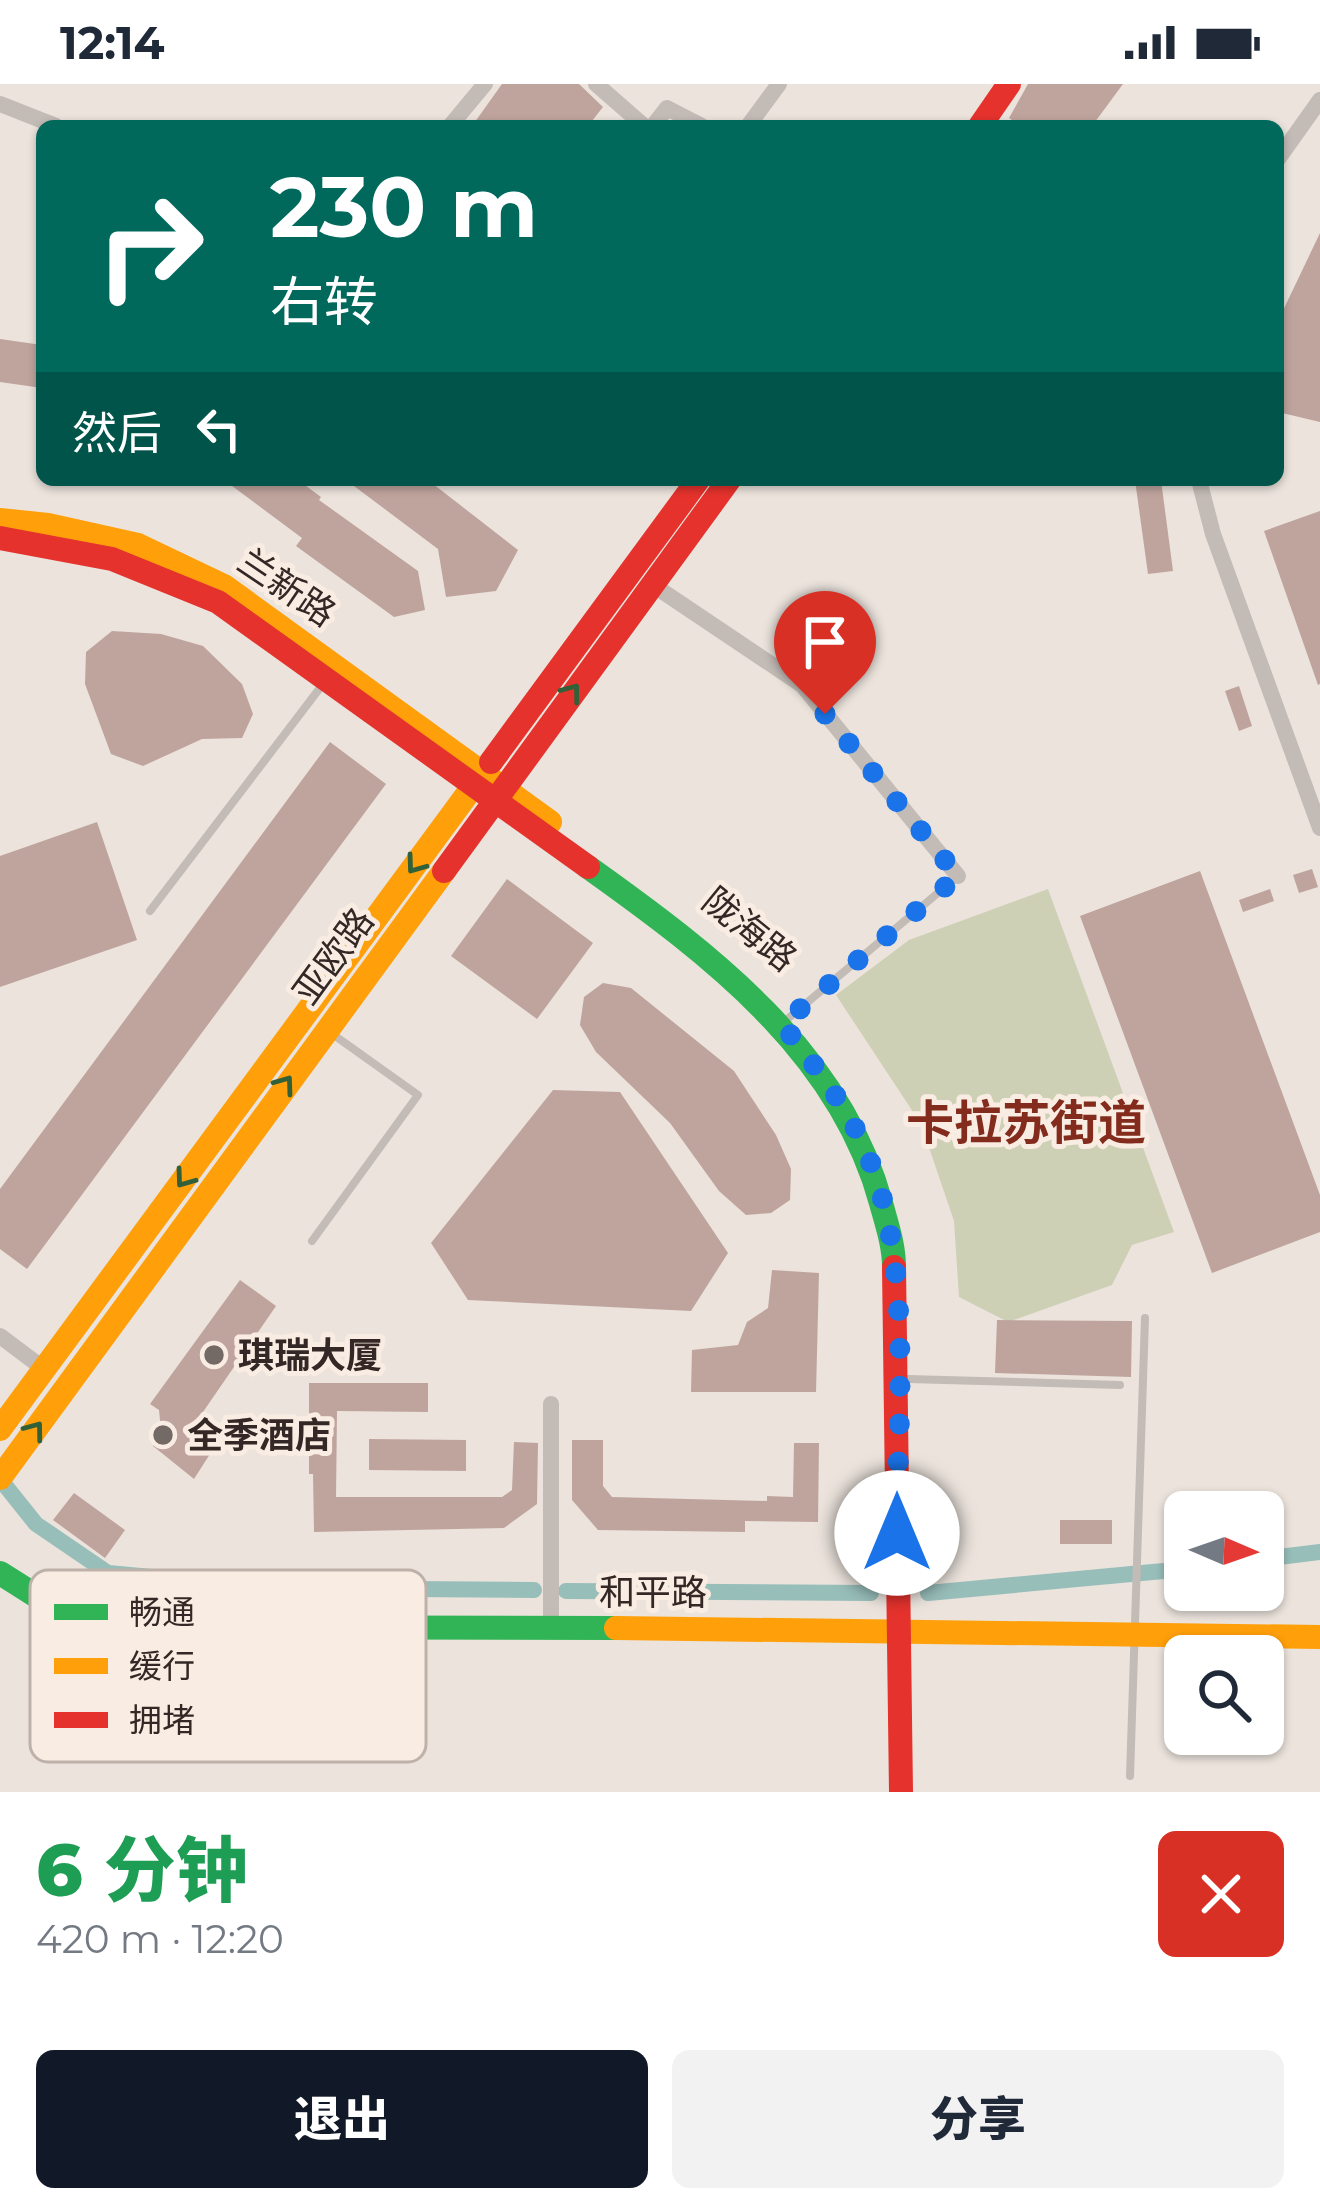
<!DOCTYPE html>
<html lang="zh">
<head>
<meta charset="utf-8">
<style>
	body { margin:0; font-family:Montserrat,"Noto Sans SC",sans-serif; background:#f2f2f3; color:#1f2937; height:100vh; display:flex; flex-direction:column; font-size:45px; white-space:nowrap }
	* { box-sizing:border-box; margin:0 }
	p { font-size:39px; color:#747a83 }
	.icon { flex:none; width:66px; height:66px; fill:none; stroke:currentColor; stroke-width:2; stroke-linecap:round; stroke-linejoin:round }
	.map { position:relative; height:1708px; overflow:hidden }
	.sheet { display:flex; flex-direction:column; background:#fff; flex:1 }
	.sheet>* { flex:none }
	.top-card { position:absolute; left:36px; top:36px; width:1248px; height:366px; border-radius:18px; box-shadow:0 3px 9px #0004; background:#00695c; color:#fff; overflow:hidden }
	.needle { width:78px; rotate:92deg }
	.fabs { position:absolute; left:1164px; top:1407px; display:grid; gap:24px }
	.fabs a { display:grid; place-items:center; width:120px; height:120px; border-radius:18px; background:#fff; box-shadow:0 3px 9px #0004; font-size:60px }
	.pin { position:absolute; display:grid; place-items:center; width:102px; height:102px; color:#fff; margin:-123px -51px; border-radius:50% 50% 50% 0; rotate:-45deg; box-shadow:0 0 12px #0007 }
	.pin .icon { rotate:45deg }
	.me { position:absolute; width:132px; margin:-66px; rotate:0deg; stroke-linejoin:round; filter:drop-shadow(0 0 9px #0008) }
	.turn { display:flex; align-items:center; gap:42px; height:252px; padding:0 36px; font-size:54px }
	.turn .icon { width:156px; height:156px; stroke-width:2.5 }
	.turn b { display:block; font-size:84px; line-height:102px }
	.then { display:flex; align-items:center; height:114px; padding:0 36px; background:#0003; gap:24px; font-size:45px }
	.round { display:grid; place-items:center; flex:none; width:126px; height:126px; border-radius:18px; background:#f2f2f3 }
	.head { display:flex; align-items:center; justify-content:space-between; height:204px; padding:0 36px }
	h1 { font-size:72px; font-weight:800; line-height:90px; color:#1e9e55 }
	.button { display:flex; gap:24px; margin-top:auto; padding:24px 36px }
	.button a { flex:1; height:138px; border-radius:18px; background:#111827; color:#fff; font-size:48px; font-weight:800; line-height:138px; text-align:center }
	.button a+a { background:#f2f2f3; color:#1f2937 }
	.status { display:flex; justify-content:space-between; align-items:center; height:84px; padding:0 60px; background:#fff; direction:ltr }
	.status svg { height:33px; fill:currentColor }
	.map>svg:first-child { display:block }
	.green { fill:#ced0b6 }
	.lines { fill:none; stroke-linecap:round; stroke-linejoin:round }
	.canal { stroke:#98beba; stroke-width:16 }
	.building { fill:#bfa49d }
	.lane { stroke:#c3bbb6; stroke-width:8 }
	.street { stroke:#c3bbb6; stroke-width:16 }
	.fast { stroke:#30b455; stroke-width:24 }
	.slow { stroke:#ff9f0a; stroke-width:24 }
	.jam { stroke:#e5322d; stroke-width:24 }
	.oneway { stroke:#326038 }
	.route { stroke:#1a73e8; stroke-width:21; stroke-dasharray:0 37.8 }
	.poi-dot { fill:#736965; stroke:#f9ece2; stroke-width:4.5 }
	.labels { text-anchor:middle; stroke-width:10; stroke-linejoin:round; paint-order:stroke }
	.street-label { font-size:36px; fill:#332825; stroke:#f9ece2 }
	.poi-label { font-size:36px; font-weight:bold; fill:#332825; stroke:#f9ece2; text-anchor:start }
	.district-label { font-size:48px; font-weight:bold; fill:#832b1d; stroke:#f9ece2 }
	.key { fill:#f9ece2; stroke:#beb1a9; stroke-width:3 }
	.key-label { font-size:33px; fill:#332825 }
</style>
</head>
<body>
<div class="status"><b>12:14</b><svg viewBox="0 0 49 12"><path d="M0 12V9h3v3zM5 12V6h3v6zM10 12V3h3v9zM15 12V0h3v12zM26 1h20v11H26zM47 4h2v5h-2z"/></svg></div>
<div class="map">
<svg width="1320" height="1708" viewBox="0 0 1320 1708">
	<rect width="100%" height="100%" fill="#ebe3dc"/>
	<path class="green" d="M1048 805 1174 1148 1132 1161 1112 1201 1008 1238 959 1213 954 1137 921 1040 836 911 909 856Z"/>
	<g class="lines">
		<path class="canal" d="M0 1395 36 1440 108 1489 272 1504 534 1506
			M1263 1475 1320 1468
			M566 1507 871 1509
			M928 1509 1185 1485"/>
	</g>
	<path class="building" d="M502 0H579L603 23 588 42H472Z
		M1028 0H1123L1092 42H1021L1009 34Z
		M1320 149V338L1278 328V237Z
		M0 255 42 261V304L0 298Z
		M224 396H298L321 413 319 416 418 487 425 526 394 533 296 462 302 454Z
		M346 396H428L518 466 496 507 446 513 438 465Z
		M1135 396H1161L1173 487 1148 490Z
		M1320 427V600L1318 601 1264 447Z
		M112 547 161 550 203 562 242 600 253 630 242 654 202 655 143 682 111 670 85 600 86 568Z
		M1239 602 1252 642 1239 647 1225 607Z
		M330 658 386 700 27 1185 0 1165V1105Z
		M97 738 137 856 0 903V772Z
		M1312 785 1318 803 1299 809 1293 791Z
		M1200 787 1320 1111V1148L1212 1189 1080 832Z
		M507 795 593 859 537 935 451 872Z
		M1270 805 1274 817 1243 828 1239 816Z
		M603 899 631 904 734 987 776 1051 791 1085 790 1116 771 1129 746 1131 719 1107 670 1039 596 968 580 941 584 913Z
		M553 1006 620 1008 728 1169 691 1227 468 1216 431 1159Z
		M772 1186 819 1189 816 1308H691L692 1266 738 1261 747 1238 768 1224Z
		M240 1196 276 1222 194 1341 217 1359 194 1395 153 1362 161 1346 159 1326 150 1320Z
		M997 1236 1132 1237 1131 1293 995 1289Z
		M309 1299H428V1328L337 1327 336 1413H502L512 1406 514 1358 538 1359 537 1420 504 1444 314 1448 313 1390H309Z
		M369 1355 466 1356V1387L369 1386Z
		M572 1356H603V1402L612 1413 767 1417V1412L793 1413 794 1359H819L818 1438 745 1437V1448L598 1446 572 1416Z
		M74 1409 125 1446 105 1474 53 1436Z
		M1060 1436H1112V1460H1060Z"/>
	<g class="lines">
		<path class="lane" d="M150 827 326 596
			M785 937 957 793
			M312 1157 418 1011 331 949
			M908 1295 1120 1301
			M1130 1692 1145 1234"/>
		<path class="street" d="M596 0 644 42
			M0 20 56 42
			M450 42 485 0
			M653 42 667 24 702 42
			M748 42 779 0
			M1278 75 1320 16
			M1199 396 1213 450 1320 744
			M653 501 802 601 958 792
			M0 1252 44 1285
			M551 1320V1544"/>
		<path class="fast" d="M588 783C710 870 840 968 881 1119 887 1141 894 1161 894 1183
			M0 1489 68 1532 119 1543 616 1544"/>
		<path class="slow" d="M0 436 48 441 138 461 224 502 550 738
			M0 1345 491 678
			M0 1394 444 787
			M616 1544 1320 1553"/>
		<path class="jam" d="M980 42 1009 0
			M0 454 112 475 218 518 588 783
			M491 678 698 396
			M444 787 729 396
			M894 1183 901 1708"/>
	</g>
	<defs><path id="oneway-chevron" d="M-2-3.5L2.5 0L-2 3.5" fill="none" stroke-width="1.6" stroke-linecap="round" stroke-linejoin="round" transform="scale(3)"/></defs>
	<g class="oneway">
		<use href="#oneway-chevron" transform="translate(572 608) rotate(-53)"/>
		<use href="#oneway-chevron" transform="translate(415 781) rotate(126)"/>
		<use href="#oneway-chevron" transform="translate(285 1000) rotate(-54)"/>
		<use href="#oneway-chevron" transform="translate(184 1095) rotate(126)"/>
		<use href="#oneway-chevron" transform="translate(35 1346) rotate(-53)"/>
	</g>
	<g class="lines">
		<path class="route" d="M825 630 958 792 782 940C814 980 849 1024 868 1072 914 1181 897 1331 897 1449"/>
	</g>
	<g class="poi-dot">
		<circle cx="214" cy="1271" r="12"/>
		<circle cx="163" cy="1351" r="12"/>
	</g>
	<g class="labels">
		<g class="street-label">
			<text transform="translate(287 503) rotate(34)" y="13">兰新路</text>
			<text transform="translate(750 845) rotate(39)" y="13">陇海路</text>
			<text transform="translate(333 872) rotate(-54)" y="13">亚欧路</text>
			<text x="653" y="1521">和平路</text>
		</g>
		<g class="poi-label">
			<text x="238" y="1284">琪瑞大厦</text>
			<text x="187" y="1364">全季酒店</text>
		</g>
		<g class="district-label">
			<text x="1026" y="1056">卡拉苏街道</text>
		</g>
	</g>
	<rect x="30" y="1486" width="396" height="192" rx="18" class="key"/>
	<rect x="54" y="1520" width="54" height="16" fill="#30b455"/>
	<rect x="54" y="1574" width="54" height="16" fill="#ff9f0a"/>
	<rect x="54" y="1628" width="54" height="16" fill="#e5322d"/>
	<g class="key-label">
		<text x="129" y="1540">畅通</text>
		<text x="129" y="1594">缓行</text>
		<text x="129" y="1648">拥堵</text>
	</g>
</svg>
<div class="fabs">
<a><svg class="needle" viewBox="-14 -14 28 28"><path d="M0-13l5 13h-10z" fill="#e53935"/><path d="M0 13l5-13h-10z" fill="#747a83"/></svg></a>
<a><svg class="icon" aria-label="search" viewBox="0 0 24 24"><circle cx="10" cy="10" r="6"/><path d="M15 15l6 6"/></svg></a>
</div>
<div class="pin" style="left:825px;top:630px;background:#d93025"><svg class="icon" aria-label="arrive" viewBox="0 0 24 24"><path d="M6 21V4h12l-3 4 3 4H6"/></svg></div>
<svg class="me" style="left:897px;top:1449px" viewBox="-20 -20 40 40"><circle r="19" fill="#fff"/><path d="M0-13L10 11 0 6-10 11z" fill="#1a73e8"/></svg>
<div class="top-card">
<div class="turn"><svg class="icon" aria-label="right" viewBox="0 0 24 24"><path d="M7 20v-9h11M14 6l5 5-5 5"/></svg><div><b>230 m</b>右转</div></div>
<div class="then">然后<svg class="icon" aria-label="left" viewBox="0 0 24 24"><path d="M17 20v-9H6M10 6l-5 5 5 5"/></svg></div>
</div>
</div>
<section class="sheet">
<div class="head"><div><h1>6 分钟</h1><p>420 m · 12:20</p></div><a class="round" style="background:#d93025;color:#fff"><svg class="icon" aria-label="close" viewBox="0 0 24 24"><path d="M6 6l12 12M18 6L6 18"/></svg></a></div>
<div class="button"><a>退出</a><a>分享</a></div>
</section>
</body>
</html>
